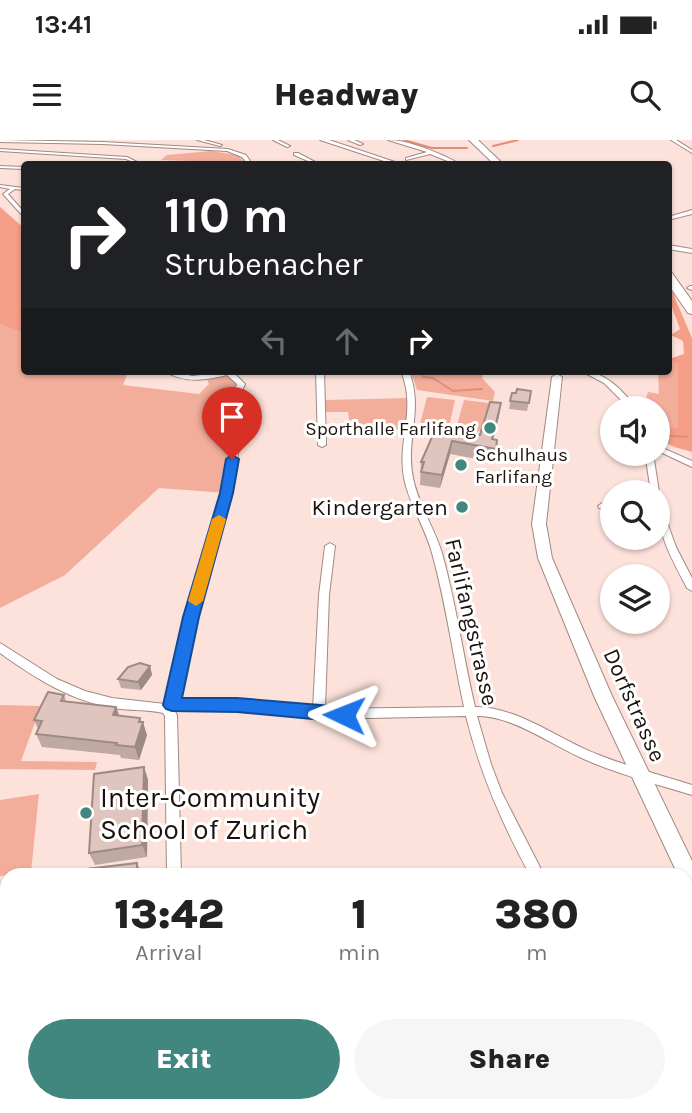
<!DOCTYPE html>
<html lang="en">
<head>
<meta charset="utf-8">
<style>
	body { margin:0; font-family:Karla,sans-serif; background:#f6f6f6; color:#222; height:100vh; display:flex; flex-direction:column; font-size:26px; white-space:nowrap }
	* { box-sizing:border-box; margin:0 }
	p { font-size:23px; color:#767676 }
	.icon { flex:none; width:38px; height:38px; fill:none; stroke:currentColor; stroke-width:2; stroke-linecap:round; stroke-linejoin:round }
	.map { position:relative; flex:1; overflow:hidden }
	.drawer { position:absolute; left:0px; top:728px; width:693px; height:245px; display:flex; flex-direction:column; background:#fff; border-radius:21px 21px 0 0; box-shadow:0 2px 5px #0004 }
	.drawer>* { flex:none }
	.guide { position:absolute; left:21px; top:21px; width:651px; height:214px; border-radius:7px; box-shadow:0 2px 5px #0004; background:#202124; color:#fff; overflow:hidden }
	.controls { position:absolute; left:600px; top:256px; display:grid; gap:14px }
	.controls a { display:grid; place-items:center; width:70px; height:70px; border-radius:50%; background:#fff; box-shadow:0 2px 5px #0004; font-size:35px }
	.pin { position:absolute; display:grid; place-items:center; width:60px; height:60px; color:#fff; margin:-72px -30px; border-radius:50% 50% 50% 0; rotate:-45deg; box-shadow:0 0 7px #0007 }
	.pin .icon { rotate:45deg }
	.me { position:absolute; width:77px; margin:-38px; rotate:272deg; stroke-linejoin:round; filter:drop-shadow(0 0 5px #0008) }
	.turn { display:flex; align-items:center; gap:24px; height:147px; padding:0 28px; font-size:32px }
	.turn .icon { width:91px; height:91px; stroke-width:2.5 }
	.turn b { display:block; font-size:49px; line-height:60px }
	.lanes { display:flex; align-items:center; height:66px; padding:0 28px; background:#0003; justify-content:center; gap:35px; direction:ltr }
	.lanes .off { opacity:.35 }
	.eta { display:flex; justify-content:space-evenly; align-items:center; height:119px; text-align:center }
	.eta b { font-size:42px; font-weight:800; line-height:49px }
	.action { display:flex; gap:14px; margin-top:auto; padding:14px 28px }
	.action a { flex:1; height:80px; border-radius:42px; background:#41877f; color:#fff; font-size:28px; font-weight:800; line-height:80px; text-align:center }
	.action a+a { background:#f6f6f6; color:#222 }
	.status { display:flex; justify-content:space-between; align-items:center; height:49px; padding:0 35px; background:#fff; direction:ltr }
	.status svg { height:19px; fill:currentColor }
	header { display:flex; justify-content:space-between; align-items:center; height:91px; padding:0 28px; background:#fff; font-size:32px; font-weight:800 }
	.map>svg:first-child { display:block }
	.green { fill:#f3ad9b }
	.forest { fill:#f59e88 }
	.lines { fill:none; stroke-linecap:round; stroke-linejoin:round }
	.stream { stroke:#e18d77; stroke-width:2 }
	.street-casing { stroke:#a18982; stroke-width:2 }
	.secondary-casing { stroke:#a18982; stroke-width:2 }
	.highway-casing { stroke:#a18982; stroke-width:2 }
	.street { fill:#fff; fill-rule:evenodd }
	.secondary { fill:#fff; fill-rule:evenodd }
	.highway { fill:#fff; fill-rule:evenodd }
	.wall { fill:#c0a9a3 }
	.shaded-wall { fill:#9c8a85 }
	.building { fill:#dfc5be; stroke:#9c8a85; stroke-width:2 }
	.route { fill:#1a73e8; stroke:#114b97; stroke-width:2 }
	.slow { fill:#f59e0b }
	.poi-dot { fill:#41877f; stroke:#fff; stroke-width:2.5 }
	.labels { text-anchor:middle; stroke-width:6; stroke-linejoin:round; paint-order:stroke }
	.far-poi-label { font-size:19px; fill:#1b120f; stroke:#fff; text-anchor:end }
	.poi-label { font-size:23px; fill:#1b120f; stroke:#fff; text-anchor:end }
	.street-label { font-size:23px; fill:#1b120f; stroke:#fff }
	.near-poi-label { font-size:28px; fill:#1b120f; stroke:#fff; text-anchor:start }
</style>
</head>
<body>
<div class="status"><b>13:41</b><svg viewBox="0 0 49 12"><path d="M0 12V9h3v3zM5 12V6h3v6zM10 12V3h3v9zM15 12V0h3v12zM26 1h20v11H26zM47 4h2v5h-2z"/></svg></div>
<header><svg class="icon" aria-label="menu" viewBox="0 0 24 24"><path d="M4 6h16M4 12h16M4 18h16"/></svg>Headway<svg class="icon" aria-label="search" viewBox="0 0 24 24"><circle cx="10" cy="10" r="6"/><path d="M15 15l6 6"/></svg></header>
<div class="map">
<svg width="692" height="973" viewBox="0 0 692 973">
	<rect width="100%" height="100%" fill="#fde2db"/>
	<path class="green" d="M211 11 238 15 245 23 161 20 167 15Z
		M0 184 24 194V231H125L128 232 123 245 199 254 209 244 206 237 229 232 241 244 233 262 239 289 226 353 159 348 65 435 0 468Z
		M669 219 678 223V289L658 288V268H643L648 252 659 254 658 231H668Z
		M411 231H484L482 238 495 252 493 261 417 250Z
		M427 257 455 260 449 287 420 284Z
		M409 258 407 290 350 287 348 272H326L325 260Z
		M464 260 489 263 482 292 464 289 457 285Z
		M0 565 41 566 21 621 97 622 95 630 0 629Z
		M39 654 31 732 0 736V660Z
		M0 826 7 827V966H69V973H0Z"/>
	<path class="forest" d="M0 67 24 88V194L0 184Z
		M669 144 692 198V312C677 307 661 307 658 288H678V224L669 219 684 214 683 201 671 195 680 189 669 159Z"/>
	<g class="lines">
		<path class="stream" d="M404 0 432 8H467
			M493 6 518 0
			M419 231 423 237 433 238 453 251 482 249
			M659 295 687 297"/>
		<g class="street-casing">
			<path id="street" d="M0 0 103 2 228 9 246 15 252 24H248L242 17 227 11 103 4 0 2Z
				M197 0H204L222 5 220 6Z
				M273 0H278L290 6 287 7Z
				M348 0H354L363 4 360 5Z
				M388 0C409 0 442 14 460 24H455L430 14 406 20V18L427 12Z
				M671 0H676L692 10V13Z
				M0 9 127 17 137 22 136 24H132L133 22 126 19 0 11Z
				M294 13H298L319 24H315L294 15Z
				M0 26 24 27V29L0 28Z
				M0 45 24 48V50L15 49 8 54 24 72V75H22L3 54 10 49 0 47Z
				M692 70V74L668 80V77Z
				M668 105 692 109V113L668 109Z
				M690 146H692V150L687 148Z
				M165 231H174L192 236 236 231 234 233 245 244 237 262 243 289 230 353 195 481 179 560H237L313 569 319 455 325 406 330 403 335 406 329 455 325 569 464 567C453 516 446 463 432 413 425 387 409 364 404 338 397 299 417 271 401 231H409C424 271 405 299 413 338 418 364 434 387 442 413 456 463 463 516 475 567 517 566 561 601 599 615 629 627 661 635 692 645V655C659 645 625 636 593 623 558 610 514 575 477 576L491 624 502 653 544 735H530C502 684 480 633 466 576L319 579 237 570H174L177 575 181 735H167L165 576 163 573C147 569 130 571 114 568 71 561 35 538 0 513V503L57 539 85 551 112 558 165 564 167 563 185 481 222 353 235 289 229 262 237 244 227 235C207 240 184 244 165 231Z
				M316 231H324L326 305 322 307 318 305Z
				M581 231C606 231 622 251 637 268H629L604 243Z
				M658 306 692 321V327L658 311Z
				M645 313H653L659 352 658 354V352H651Z
				M602 363 612 364V370L599 368 598 366Z
				M658 365 662 368 676 407 692 438V451L687 448C673 421 658 396 658 365Z
				M692 842V858L686 860V844Z
				M174 966H193L196 973H177Z
				M256 966H317L315 972 312 973H252L254 967Z
				M662 966H679L681 973H664Z"/>
		</g>
		<g class="secondary-casing">
			<path id="secondary" d="M320 0H329L401 24H393Z
				M557 234 562 237 546 384 552 418 612 556 692 721V753L686 751V735H678L594 556 538 418 532 384 552 237Z"/>
		</g>
		<g class="highway-casing">
			<path id="highway" d="M469 0H478L503 24H494Z
				M668 132 672 133 692 161V174L688 173 668 144Z"/>
		</g>
		<use href="#street" class="street"/>
		<use href="#secondary" class="secondary"/>
		<use href="#highway" class="highway"/>
	</g>
	<path class="wall" d="M531 251 527 271 509 269 512 253H516Z
		M499 276 493 299 497 300 493 322 450 314 440 348 420 345 421 322 436 288 480 295Z
		M150 526 152 535 141 550 121 548 118 539Z
		M64 555 66 561 116 567 119 576 141 582 147 595 139 620 121 618 120 615 42 607 36 594 38 589 34 580Z
		M144 627 148 640 147 717 95 725 89 713Z
		M692 887V962L686 948V894Z"/>
	<path class="shaded-wall" d="M501 263 499 276 490 312 492 299Z
		M452 301 450 314 440 348 442 335Z
		M150 526 152 535 141 550 138 542Z
		M116 567 121 580 113 575Z
		M140 578 142 585 143 582 147 595 139 620 135 607Z
		M144 627 148 640 147 717 142 705Z
		M137 723 142 735H137Z"/>
	<path class="building" d="M517 249 531 251 529 263 510 261 512 253H516Z
		M490 262 501 263 492 299 497 300 496 309 452 301 442 335 421 332 424 322H421L436 288 480 295Z
		M140 523 150 526 138 542 118 539 128 527Z
		M48 552 64 555 61 561 116 567 113 575 140 578 139 582H143L135 607 116 605 117 603 36 594 42 581 34 580Z
		M144 627 142 705 89 713 94 634Z
		M137 723V735H78L79 730Z"/>
	<path class="route" d="M232 315 239 319 233 353 199 477 182 558H237L344 567 350 570 353 575 350 580 344 582 237 572 172 571 166 569 163 565 183 477 220 353 226 319Z"/>
	<path class="slow" d="M219 375 226 379 203 461 196 466 188 461 212 379Z"/>
	<g class="poi-dot">
		<circle cx="490" cy="288" r="7"/>
		<circle cx="461" cy="325" r="7"/>
		<circle cx="462" cy="367" r="7"/>
		<circle cx="86" cy="673" r="7"/>
	</g>
	<g class="labels">
		<g class="far-poi-label">
			<text x="476" y="295">Sporthalle Farlifang</text>
			<text x="475" y="321" text-anchor="start">Schulhaus<tspan x="475" dy="22">Farlifang</tspan></text>
		</g>
		<g class="poi-label">
			<text x="448" y="375">Kindergarten</text>
		</g>
		<g class="street-label">
			<text transform="translate(472 482) rotate(77)" y="8">Farlifangstrasse</text>
			<text transform="translate(635 565) rotate(66)" y="8">Dorfstrasse</text>
		</g>
		<g class="near-poi-label">
			<text x="100" y="667">Inter-Community<tspan x="100" dy="32">School of Zurich</tspan></text>
		</g>
	</g>
</svg>
<div class="controls">
<a><svg class="icon" aria-label="sound" viewBox="0 0 24 24"><path d="M4 9h4l5-4v14l-5-4H4zM17 9q2 3 0 6"/></svg></a>
<a><svg class="icon" aria-label="search" viewBox="0 0 24 24"><circle cx="10" cy="10" r="6"/><path d="M15 15l6 6"/></svg></a>
<a><svg class="icon" aria-label="layers" viewBox="0 0 24 24"><path d="M12 4l9 5-9 5-9-5zM3 14l9 5 9-5"/></svg></a>
</div>
<div class="pin" style="left:232px;top:319px;background:#d93025"><svg class="icon" aria-label="arrive" viewBox="0 0 24 24"><path d="M6 21V4h12l-3 4 3 4H6"/></svg></div>
<svg class="me" style="left:344px;top:575px" viewBox="-20 -20 40 40"><path d="M0-17L14 15 0 8-14 15z" fill="#1a73e8" stroke="#fff" stroke-width="4"/></svg>
<div class="guide">
<div class="turn"><svg class="icon" aria-label="right" viewBox="0 0 24 24"><path d="M7 20v-9h11M14 6l5 5-5 5"/></svg><div><b>110 m</b>Strubenacher</div></div>
<div class="lanes"><svg class="icon off" aria-label="left" viewBox="0 0 24 24"><path d="M17 20v-9H6M10 6l-5 5 5 5"/></svg><svg class="icon off" aria-label="ahead" viewBox="0 0 24 24"><path d="M12 20V5M6 11l6-6 6 6"/></svg><svg class="icon" aria-label="right" viewBox="0 0 24 24"><path d="M7 20v-9h11M14 6l5 5-5 5"/></svg></div>
</div>
<section class="drawer">
<div class="eta">
<div><b>13:42</b><p>Arrival</p></div>
<div><b>1</b><p>min</p></div>
<div><b>380</b><p>m</p></div>
</div>
<div class="action"><a>Exit</a><a>Share</a></div>
</section>
</div>
</body>
</html>
